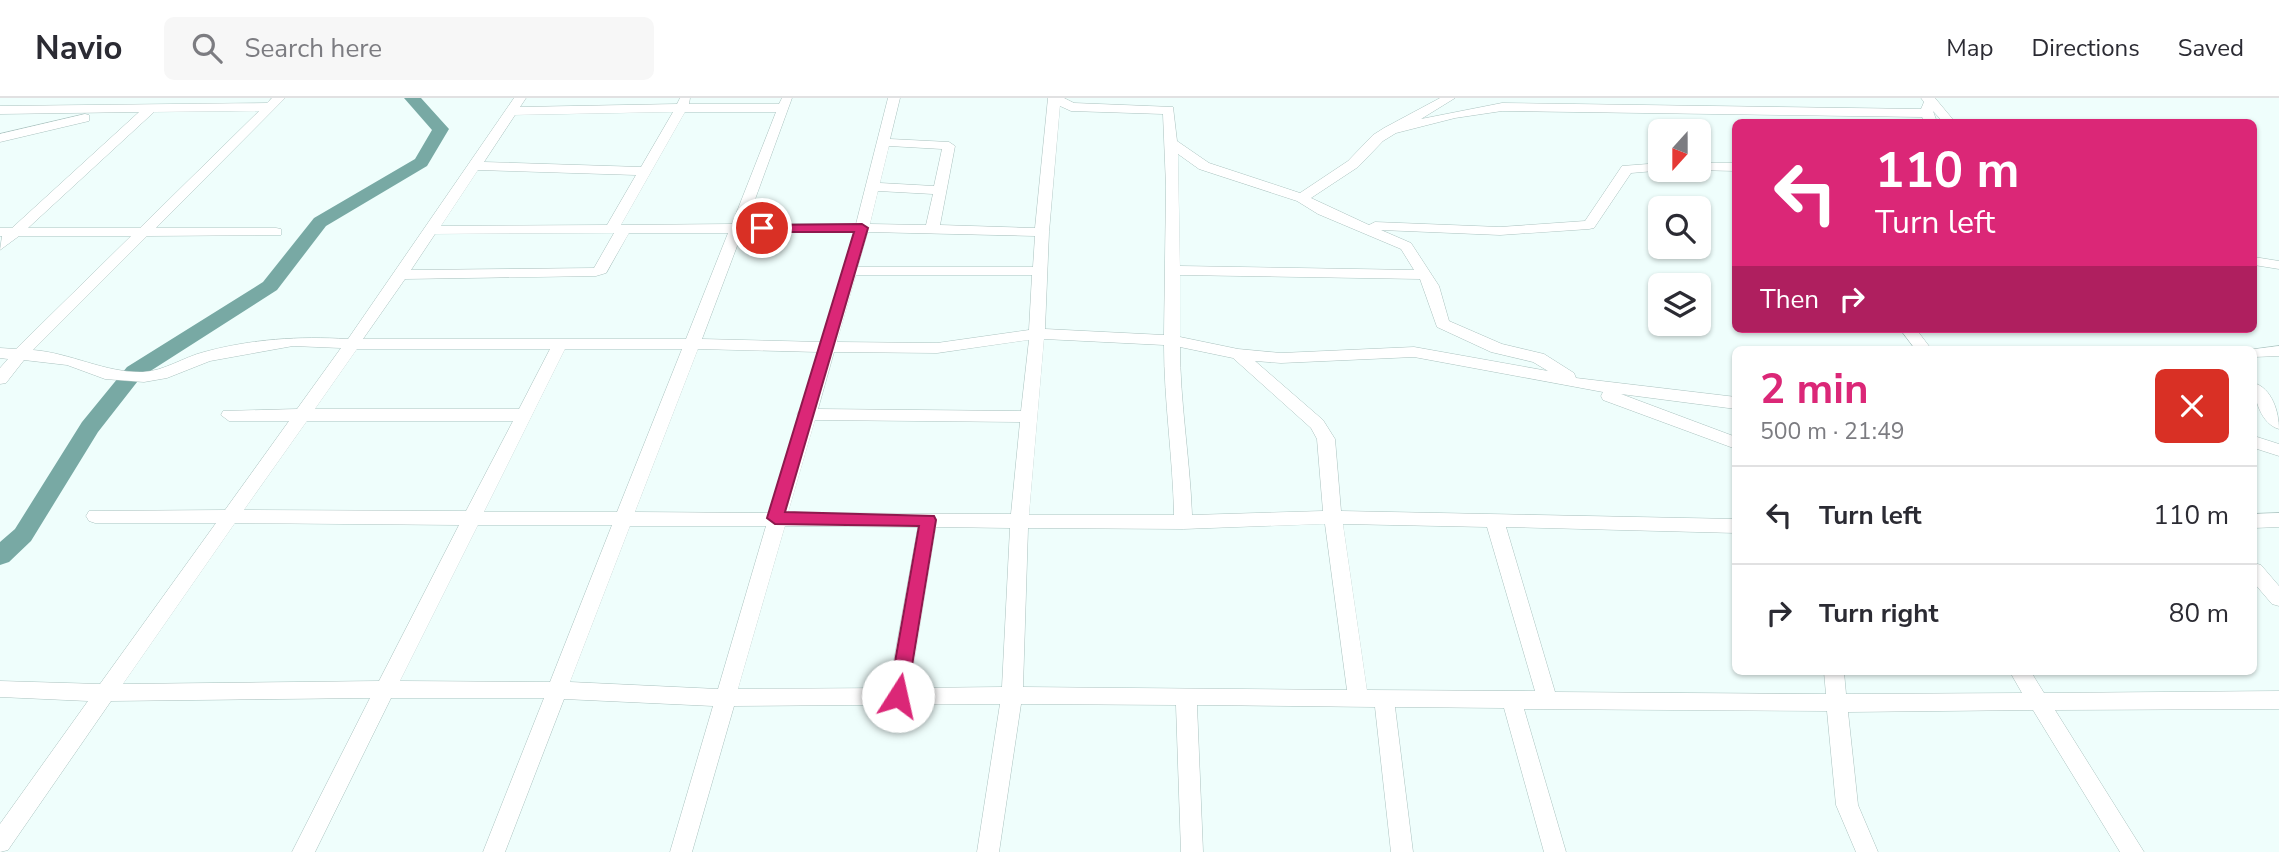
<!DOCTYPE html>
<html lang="en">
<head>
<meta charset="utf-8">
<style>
	body { margin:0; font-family:"Nunito Sans",sans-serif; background:#f7f7f7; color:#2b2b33; height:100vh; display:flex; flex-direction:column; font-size:26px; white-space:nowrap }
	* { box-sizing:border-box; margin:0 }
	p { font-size:23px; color:#7c7c81 }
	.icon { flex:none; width:38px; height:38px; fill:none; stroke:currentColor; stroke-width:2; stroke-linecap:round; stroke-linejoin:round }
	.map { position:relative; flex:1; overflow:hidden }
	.panel { position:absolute; left:1732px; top:248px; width:525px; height:329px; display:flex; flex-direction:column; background:#fff; border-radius:10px; box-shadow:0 2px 5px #0004 }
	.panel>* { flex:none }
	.hud { position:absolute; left:1732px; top:21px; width:525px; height:214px; border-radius:10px; box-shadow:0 2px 5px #0004; background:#db2777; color:#fff; overflow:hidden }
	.needle { width:46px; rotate:201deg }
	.tools { position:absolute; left:1648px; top:21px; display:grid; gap:14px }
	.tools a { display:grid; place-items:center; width:63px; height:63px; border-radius:10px; background:#fff; box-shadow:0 2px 5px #0004; font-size:35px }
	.pin { position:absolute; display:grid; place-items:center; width:60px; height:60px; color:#fff; margin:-30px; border:4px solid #fff; border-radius:50%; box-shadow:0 2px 7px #0007 }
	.me { position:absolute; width:77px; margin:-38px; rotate:10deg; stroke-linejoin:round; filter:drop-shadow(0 0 5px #0008) }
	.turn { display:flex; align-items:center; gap:24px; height:147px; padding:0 28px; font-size:32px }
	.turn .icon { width:91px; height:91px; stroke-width:2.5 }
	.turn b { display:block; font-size:49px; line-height:60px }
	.then { display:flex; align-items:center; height:66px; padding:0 28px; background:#0003; gap:14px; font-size:26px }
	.round { display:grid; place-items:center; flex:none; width:74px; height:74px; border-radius:10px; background:#f7f7f7 }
	.overview { display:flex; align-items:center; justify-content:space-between; height:119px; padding:0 28px }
	h1 { font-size:42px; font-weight:700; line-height:52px; color:#db2777 }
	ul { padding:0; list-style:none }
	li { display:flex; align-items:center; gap:21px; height:98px; padding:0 28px; border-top:2px solid #e1e1e2 }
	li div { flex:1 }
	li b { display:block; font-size:26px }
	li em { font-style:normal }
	header { display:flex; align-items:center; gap:42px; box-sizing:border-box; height:98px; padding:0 35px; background:#fff; border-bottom:2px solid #e1e1e2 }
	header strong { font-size:33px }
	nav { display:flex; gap:38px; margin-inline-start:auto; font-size:24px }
	.search { width:490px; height:63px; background:#f7f7f7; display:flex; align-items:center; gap:18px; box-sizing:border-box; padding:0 24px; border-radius:10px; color:#7c7c81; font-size:26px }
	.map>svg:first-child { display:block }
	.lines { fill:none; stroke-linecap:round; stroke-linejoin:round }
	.river { fill:#78a9a4; fill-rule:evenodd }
	.minor-casing { stroke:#aac2bf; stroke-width:1 }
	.minor { fill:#fff; fill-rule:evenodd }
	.route { fill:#db2777; stroke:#8e194d; stroke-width:2 }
</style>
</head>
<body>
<header>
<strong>Navio</strong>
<div class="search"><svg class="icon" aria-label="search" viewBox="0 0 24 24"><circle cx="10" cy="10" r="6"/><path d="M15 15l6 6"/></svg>Search here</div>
<nav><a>Map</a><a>Directions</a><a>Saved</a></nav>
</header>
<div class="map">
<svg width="2279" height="754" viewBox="0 0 2279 754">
	<rect width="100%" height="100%" fill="#effefc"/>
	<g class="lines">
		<path class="river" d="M404 0H421L449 31 427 68 326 128 277 192 141 279 98 334 31 443 9 464 0 467V444L15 431 82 324 127 269 263 184 314 120 415 61 432 32Z"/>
		<g class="minor-casing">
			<path id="minor" d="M272 0H285L156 130H276L281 131V137L147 138 33 252C71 255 105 275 143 274 164 273 184 259 204 254 252 241 299 238 348 241L514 0H526L520 9 677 6 680 0H690L689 6H779L782 0H792L746 126H856L888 0H900L890 41 949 44 955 48 940 127 1035 130 1048 0H1064L1074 5 1173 9 1177 43 1209 65 1300 95 1348 63 1373 37 1384 30 1440 0H1455L1421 21 1502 5 1921 11 1924 4 1921 0H1935L1955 24H1943L1933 13 1937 24H1925L1922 19 1502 13 1455 20 1396 35 1383 43 1358 69 1311 100 1369 127 1375 124 1500 129 1585 123 1622 68 1661 65V72H1666L1631 75 1594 130 1589 131 1500 137 1381 132 1411 145 1439 188 1449 223 1502 246 1544 256 1574 275 1576 280 1736 299V311L1621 296 1736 339V351L1603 302 1601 298 1603 294 1414 259 1281 265 1255 263 1323 322 1335 341 1341 413 1736 421V435L1506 429 1555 594 1826 596 1824 574H1844L1846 596 2022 595 2010 574H2031L2044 595 2279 593V611L2055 612 2144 754H2120L2033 612 1848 614 1858 707 1878 754H1856L1836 707 1827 613 1524 611 1566 754H1544L1504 610 1395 609 1413 754H1391L1375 609 1197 607 1203 754H1181L1176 607 1021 606 999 754H977L1000 606 734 608 692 754H670L713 608 564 601 505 754H483L544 600H391L315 754H292L370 600 111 603 8 752 0 754V726L88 603 0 599V583L100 586 216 425H95L89 423 86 418 89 413 225 412 289 323H229L221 317 223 313 297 311 341 250 293 248 210 263 167 280 144 284 105 281 67 267 24 262 6 285 0 286V270L8 261 0 260V250L16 251 131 138H19L0 152 2 138H0V130H12L139 14 0 16V8L267 5ZM1060 8 1071 13 1163 16 1166 88 1164 237 1045 231 1049 134ZM259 13 140 130H28L154 14ZM673 14 641 69 484 64 515 17ZM685 14H776L732 126 621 127ZM889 48 942 51 934 88 880 85ZM1178 56 1199 71 1297 103 1318 116 1401 151 1414 172 1180 168ZM478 72 636 77 607 127 441 128ZM878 93 933 96 926 127 870 126ZM854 134 821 244 702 241 742 135ZM868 134 1035 138 1033 169H858ZM614 135 594 170 411 172 435 136ZM629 135H728L686 241H363L405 181 596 178 606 175ZM856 177H1032L1029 232 937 245 837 244ZM1180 177 1420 181 1437 229 1491 254 1533 264 1548 273 1414 249 1281 255 1238 251 1180 239ZM1044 241 1164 247C1164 304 1173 360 1174 417H1029ZM1029 242 1021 313 818 311 834 254 937 255ZM1180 249 1233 260 1311 330 1317 341 1323 413 1192 417C1190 361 1180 305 1180 249ZM357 251H550L519 311H315ZM565 251H682L617 414H484ZM698 251 818 254 801 311 797 316 799 319 770 415 635 414ZM815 322 1020 324 1011 416 788 415ZM307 323H513L466 413 244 412ZM235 425 459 427 379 583 123 586ZM1325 426 1347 592 1023 589 1028 430 1183 431ZM1343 426 1487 429 1535 593 1367 592ZM478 427H612L550 584 400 583ZM630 428H766L718 591 570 584ZM785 428 918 429 889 590 738 591ZM936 429 1010 430 1002 589 910 590Z
				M85 16 89 17V23L0 44V36Z
				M1699 65H1736V73L1694 72H1699Z
				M2254 159 2279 163V171L2254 167Z
				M1900 231H1916L1932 252H1916Z
				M2279 248V258L2254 259V252H2247Z
				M2254 285C2272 290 2279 314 2279 331 2261 326 2254 301 2254 285Z
				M2254 338 2279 346V358L2254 350Z
				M2279 415V429L2254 430V416Z
				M2254 465 2261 467 2279 488V508L2272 506 2254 485Z"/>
		</g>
		<use href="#minor" class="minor"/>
	</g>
	<path class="route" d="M862 126 868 130 785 414 934 418 936 422 907 598 905 604H891L889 598 919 428 775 426 767 420 854 134H762L755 130 762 127Z"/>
</svg>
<div class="tools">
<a><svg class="needle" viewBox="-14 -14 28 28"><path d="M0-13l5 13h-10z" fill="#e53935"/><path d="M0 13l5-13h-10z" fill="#7c7c81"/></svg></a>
<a><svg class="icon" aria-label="search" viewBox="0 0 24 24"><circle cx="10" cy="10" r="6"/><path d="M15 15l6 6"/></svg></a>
<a><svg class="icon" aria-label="layers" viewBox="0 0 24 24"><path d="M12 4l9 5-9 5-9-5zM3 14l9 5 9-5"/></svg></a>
</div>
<div class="pin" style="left:762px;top:130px;background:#d93025"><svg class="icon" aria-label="arrive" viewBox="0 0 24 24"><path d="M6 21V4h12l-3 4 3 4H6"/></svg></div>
<svg class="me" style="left:898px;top:598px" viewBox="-20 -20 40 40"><circle r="19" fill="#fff"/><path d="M0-13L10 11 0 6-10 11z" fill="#db2777"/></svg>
<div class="hud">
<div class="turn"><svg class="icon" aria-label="left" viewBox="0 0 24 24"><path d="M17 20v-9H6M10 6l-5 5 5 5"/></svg><div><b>110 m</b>Turn left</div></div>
<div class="then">Then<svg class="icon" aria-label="right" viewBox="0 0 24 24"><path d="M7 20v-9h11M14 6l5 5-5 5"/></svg></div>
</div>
<section class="panel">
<div class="overview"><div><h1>2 min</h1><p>500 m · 21:49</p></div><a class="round" style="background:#d93025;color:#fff"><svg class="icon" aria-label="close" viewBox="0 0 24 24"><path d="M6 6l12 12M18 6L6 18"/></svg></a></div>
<ul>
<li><svg class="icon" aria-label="left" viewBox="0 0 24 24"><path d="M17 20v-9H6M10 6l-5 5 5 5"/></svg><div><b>Turn left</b></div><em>110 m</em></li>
<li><svg class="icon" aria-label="right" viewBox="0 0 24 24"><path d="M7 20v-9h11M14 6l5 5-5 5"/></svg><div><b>Turn right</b></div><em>80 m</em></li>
</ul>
</section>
</div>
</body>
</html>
